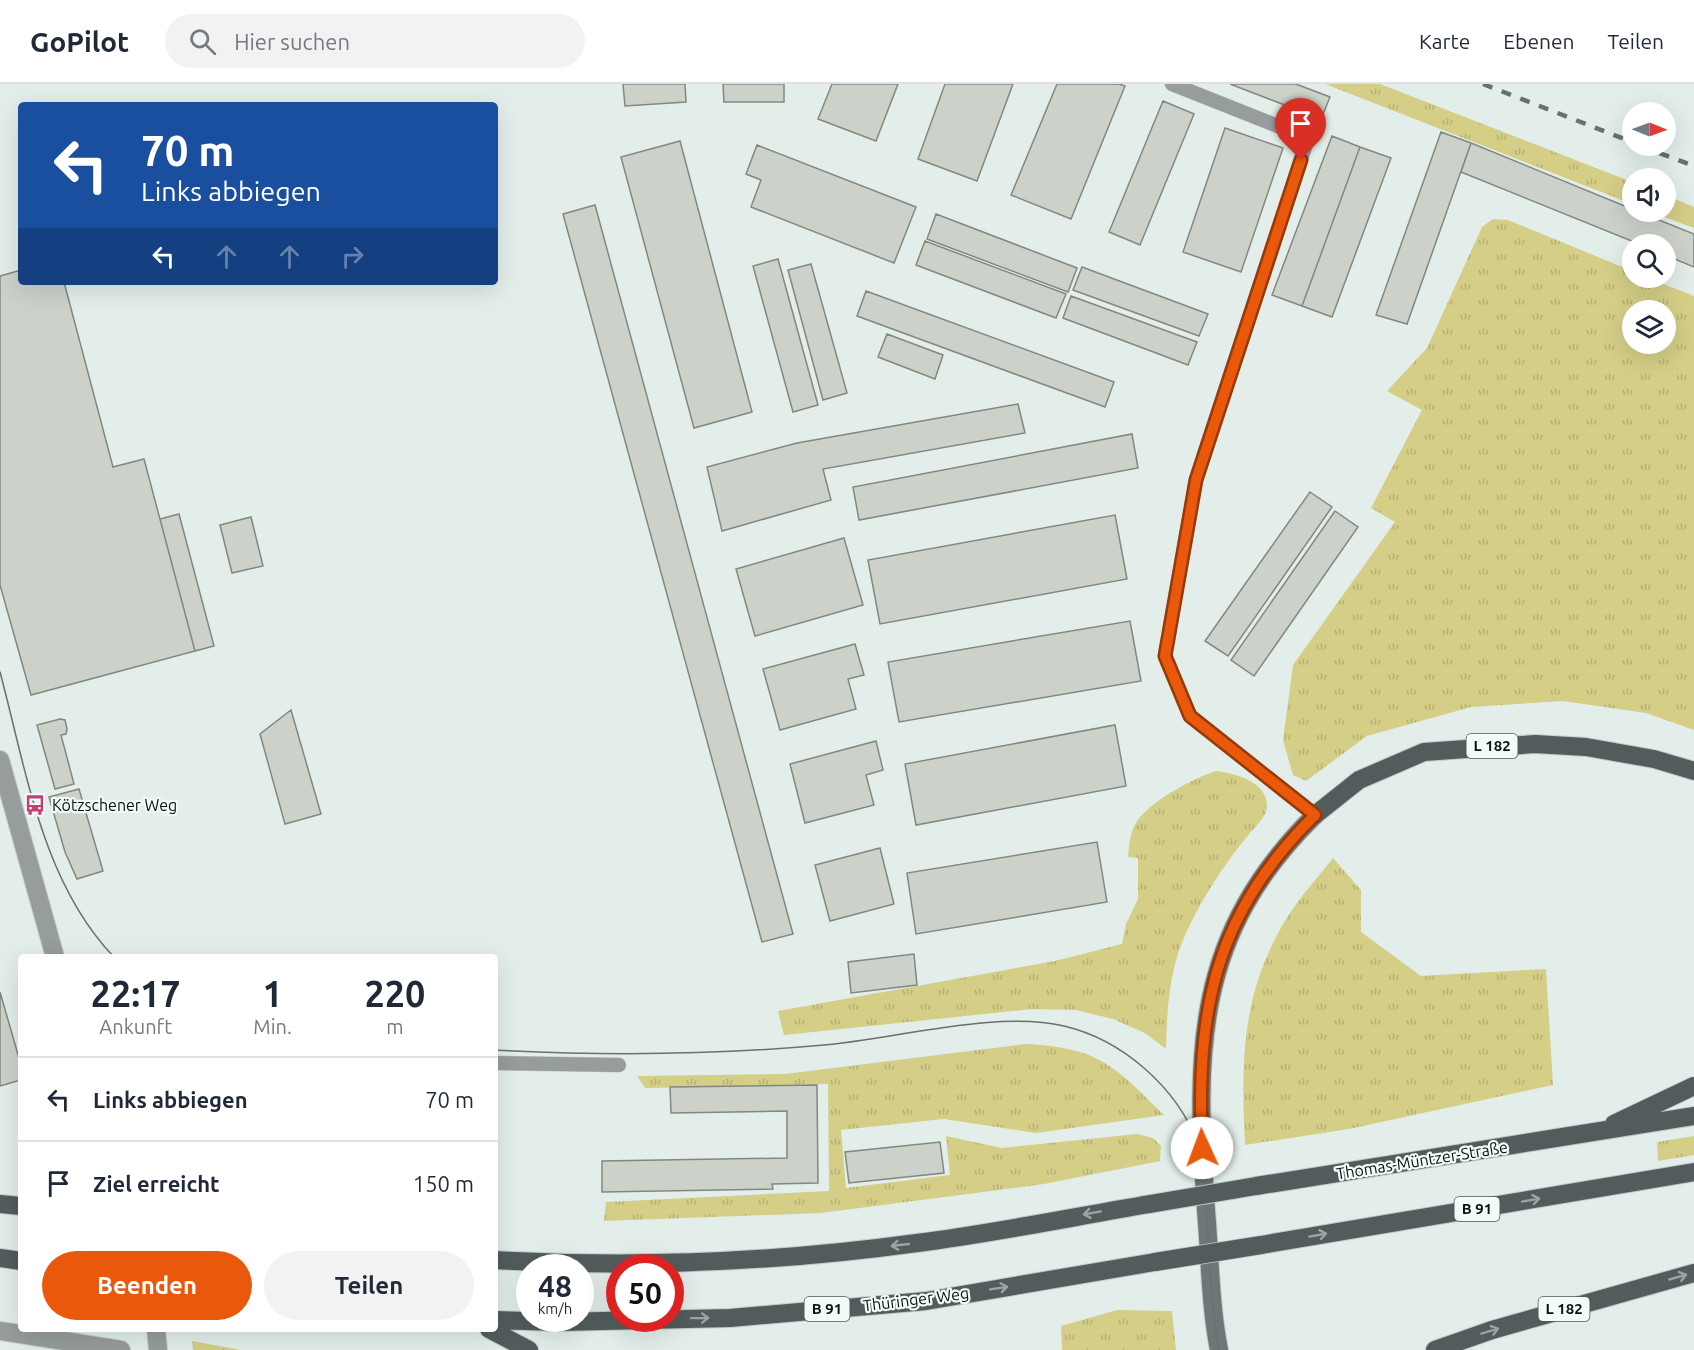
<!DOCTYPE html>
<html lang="de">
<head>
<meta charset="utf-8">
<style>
	body { margin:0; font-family:Ubuntu,sans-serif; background:#f2f2f3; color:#1f2937; height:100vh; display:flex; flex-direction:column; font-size:22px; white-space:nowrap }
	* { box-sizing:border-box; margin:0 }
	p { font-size:20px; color:#747a83 }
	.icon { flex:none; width:33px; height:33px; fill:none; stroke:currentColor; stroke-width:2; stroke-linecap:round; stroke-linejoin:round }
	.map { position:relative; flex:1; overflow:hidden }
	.panel { position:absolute; left:18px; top:870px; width:480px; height:378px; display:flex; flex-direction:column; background:#fff; border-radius:6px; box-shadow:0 6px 24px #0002 }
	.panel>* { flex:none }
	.guide { position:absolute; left:18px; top:18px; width:480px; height:183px; border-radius:6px; box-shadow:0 6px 24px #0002; background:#1a4fa0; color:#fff; overflow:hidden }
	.needle { width:39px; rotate:91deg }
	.controls { position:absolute; left:1622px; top:18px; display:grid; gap:12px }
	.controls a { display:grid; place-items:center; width:54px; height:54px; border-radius:50%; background:#fff; box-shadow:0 6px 24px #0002; font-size:30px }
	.speed { position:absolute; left:516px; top:1170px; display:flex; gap:12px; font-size:30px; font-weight:700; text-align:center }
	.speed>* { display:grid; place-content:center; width:78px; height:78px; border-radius:50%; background:#fff; box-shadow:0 6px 24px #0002; line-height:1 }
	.speed small { font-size:15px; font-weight:400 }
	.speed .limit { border:9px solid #d22; background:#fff; color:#111 }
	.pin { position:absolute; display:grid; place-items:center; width:51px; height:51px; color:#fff; margin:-62px -26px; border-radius:50% 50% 50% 0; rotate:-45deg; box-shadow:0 0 6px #0007 }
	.pin .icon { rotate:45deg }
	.me { position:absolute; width:66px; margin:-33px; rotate:358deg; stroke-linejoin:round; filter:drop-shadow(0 0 4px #0008) }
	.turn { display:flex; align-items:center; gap:21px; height:126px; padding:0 24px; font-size:27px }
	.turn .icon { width:78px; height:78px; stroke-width:2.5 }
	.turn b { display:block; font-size:42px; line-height:51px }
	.lanes { display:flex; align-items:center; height:57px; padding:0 24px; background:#0003; justify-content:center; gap:30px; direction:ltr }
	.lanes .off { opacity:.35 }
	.eta { display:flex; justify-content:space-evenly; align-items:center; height:102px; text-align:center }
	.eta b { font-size:36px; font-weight:700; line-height:42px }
	.action { display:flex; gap:12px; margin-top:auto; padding:12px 24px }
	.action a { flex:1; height:69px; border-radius:36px; background:#ea580c; color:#fff; font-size:24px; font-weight:700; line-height:69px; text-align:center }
	.action a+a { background:#f2f2f3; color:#1f2937 }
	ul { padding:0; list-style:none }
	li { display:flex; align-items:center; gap:18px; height:84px; padding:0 24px; border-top:2px solid #e0e1e3 }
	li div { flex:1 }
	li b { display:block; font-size:22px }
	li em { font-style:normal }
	header { display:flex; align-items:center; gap:36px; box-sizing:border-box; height:84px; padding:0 30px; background:#fff; border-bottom:2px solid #e0e1e3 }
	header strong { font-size:28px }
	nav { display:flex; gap:33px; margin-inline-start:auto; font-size:21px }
	.search { width:420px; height:54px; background:#f2f2f3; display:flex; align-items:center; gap:15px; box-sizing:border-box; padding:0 21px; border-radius:33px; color:#747a83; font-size:22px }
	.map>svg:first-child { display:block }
	.grass { fill:url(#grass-tufts); fill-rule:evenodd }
	.building { fill:#ccd2ca; stroke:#828880; stroke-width:1.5 }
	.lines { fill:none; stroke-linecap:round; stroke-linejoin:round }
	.lane-casing { stroke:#c1cbc7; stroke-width:15 }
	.street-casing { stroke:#c1cbc7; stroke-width:20 }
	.secondary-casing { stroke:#c1cbc7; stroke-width:20 }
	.primary-casing { stroke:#c1cbc7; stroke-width:20 }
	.lane { stroke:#979c9d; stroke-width:14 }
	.street { stroke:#979c9d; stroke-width:18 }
	.secondary { stroke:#6f7678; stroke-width:18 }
	.primary { stroke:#535c5d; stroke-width:18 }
	.tram { stroke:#69706d; stroke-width:1.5 }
	.rail { stroke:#69706d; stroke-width:4.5; stroke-dasharray:10 10; stroke-linecap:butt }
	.primary-bridge-casing { stroke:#c1cbc7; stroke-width:20; stroke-linecap:butt }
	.primary-bridge { stroke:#535c5d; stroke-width:18 }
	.oneway { stroke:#9aa4a3 }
	.route-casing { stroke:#983908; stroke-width:15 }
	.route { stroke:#ea580c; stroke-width:10 }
	.labels { text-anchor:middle; stroke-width:4.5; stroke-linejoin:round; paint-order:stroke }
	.shield { fill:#f0fcf8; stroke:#515855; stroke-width:1.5 }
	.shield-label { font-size:15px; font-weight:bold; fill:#0d110f }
	.poi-label { font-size:16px; fill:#0d110f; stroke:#f0fcf8; text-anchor:start }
	.street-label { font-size:16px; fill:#0d110f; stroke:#f0fcf8 }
</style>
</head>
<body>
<header>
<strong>GoPilot</strong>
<div class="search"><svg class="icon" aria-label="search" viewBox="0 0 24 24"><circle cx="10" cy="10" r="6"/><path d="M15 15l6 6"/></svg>Hier suchen</div>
<nav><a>Karte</a><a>Ebenen</a><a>Teilen</a></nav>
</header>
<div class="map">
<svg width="1694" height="1266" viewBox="0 0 1694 1266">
	<defs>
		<pattern id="grass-tufts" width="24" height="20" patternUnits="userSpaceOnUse" patternTransform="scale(1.5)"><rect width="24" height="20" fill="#d4ce87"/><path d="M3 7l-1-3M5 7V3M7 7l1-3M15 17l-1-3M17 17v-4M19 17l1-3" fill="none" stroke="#b5b073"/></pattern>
	</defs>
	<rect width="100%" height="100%" fill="#e3eeea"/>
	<path class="grass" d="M1325 0H1380L1632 98V120Z
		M1665 111 1694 123V144L1651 128H1665Z
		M1493 135 1508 136 1632 187V194H1648L1694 212V646L1646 629 1563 617 1471 623 1367 652 1306 697 1293 691 1283 656 1293 581 1395 438 1371 424 1422 326 1387 307 1427 264 1482 143ZM1632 226H1665V260H1632Z
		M1216 687C1235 689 1268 698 1267 723 1266 733 1256 742 1250 749 1225 779 1202 814 1186 849 1169 886 1167 925 1166 965L1145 949 1113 935 1076 926 1032 925 784 951 778 927 1055 877 1122 860 1126 840 1138 815V774L1128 773C1129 761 1130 748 1137 737 1152 716 1192 695 1216 687Z
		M1333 774 1361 806V848L1421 892 1546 885 1553 1001 1349 1045 1245 1061C1241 976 1241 907 1288 832 1301 812 1318 793 1333 774Z
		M1025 960C1098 963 1115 982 1164 1031L1036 1049 944 1035 841 1046 846 1104 950 1091 946 1052 1002 1064 1137 1050 1153 1054 1161 1062 1160 1077 1044 1100 821 1129 604 1137 606 1118 829 1107 828 1000 645 1004 637 992 785 990Z
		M1694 1052V1071L1658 1077 1657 1058Z
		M1117 1226 1172 1227 1176 1266H1062L1061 1242Z
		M192 1257 241 1266H193Z"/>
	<path class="building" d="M623 0H685L686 18 625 22Z
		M723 0H784V18H724Z
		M832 0H898L876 57 818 35Z
		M945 0H1013L977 97 918 75Z
		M1057 0H1119L1125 2 1071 135 1011 111Z
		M1230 0H1296L1330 13 1321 35Z
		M1163 17 1194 30 1140 161 1109 148Z
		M1225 44 1283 64 1241 188 1183 168Z
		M1441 48 1471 59 1407 240 1376 231Z
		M1332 52 1360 63 1302 222 1272 211Z
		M680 57 752 328 694 344 621 73Z
		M1471 59 1632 125V128H1639L1694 150V183L1665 171V160H1639L1461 88Z
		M757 61 916 123 894 179 751 123 761 96 746 90Z
		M1360 63 1391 74 1332 233 1302 222Z
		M595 121 793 850 762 858 563 130Z
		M936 130 1077 184 1068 208 927 155Z
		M925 157 1066 210 1056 234 916 181Z
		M778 175 818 321 793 328 753 182Z
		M811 180 847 309 823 316 788 186Z
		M1082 183 1208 230 1199 252 1073 206Z
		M21 186V198H64L113 383 144 375 195 567 31 611 0 501V192Z
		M866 207 1114 298 1105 323 857 232Z
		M1071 212 1197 258 1188 281 1063 234Z
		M887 250 943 271 935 295 878 273Z
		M1018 320 1025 349 823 385 831 416 722 447 707 383 797 359Z
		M1132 350 1138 384 859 436 853 403Z
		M1310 408 1332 423 1228 572 1205 557Z
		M1335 427 1358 443 1254 592 1231 576Z
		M179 430 214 562 195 567 160 435Z
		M1115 431 1127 495 880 540 868 476Z
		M251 433 263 482 232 489 220 441Z
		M844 454 863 521 755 552 736 485Z
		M1130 537 1141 597 899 638 888 578Z
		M855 560 864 591 848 595 856 625 780 646 763 585Z
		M291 626 321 730 285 740 260 650Z
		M60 635 65 636 67 645 66 650 61 651 74 700 55 705 37 641Z
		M1115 641 1126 702 916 741 905 680Z
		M876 657 883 686 866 691 874 721 805 739 790 680Z
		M79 705 103 787 77 795 65 768 49 713Z
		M1097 758 1107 818 916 850 907 789Z
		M880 764 894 820 830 837 815 781Z
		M914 870 917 901 851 909 848 878Z
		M0 908 21 981V996L0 1002Z
		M817 1001 818 1099 772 1100 773 1105 602 1108V1077L787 1074V1027L671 1029 670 1003Z
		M940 1058 944 1089 849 1099 845 1068Z"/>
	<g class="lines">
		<g class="lane-casing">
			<path id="lane" d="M1172 0 1308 54 1196 395 1165 572 1190 632 1315 731
				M495 979 619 981"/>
		</g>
		<g class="street-casing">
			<path id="street" d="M0 676 55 873
				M156 1245 158 1266
				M0 1247 121 1266"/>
		</g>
		<g class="secondary-casing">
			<path id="secondary" d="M1219 1266C1210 1220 1210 1172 1206 1126 1195 966 1194 850 1315 731"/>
		</g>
		<g class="primary-casing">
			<path id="primary" d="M1315 731 1359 696 1424 668 1535 660 1586 663 1654 675 1694 687
				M1614 1040 1694 1002
				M1256 1102 1694 1032
				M0 1120 21 1122
				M1261 1161 1694 1088
				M0 1174 21 1177
				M495 1176C635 1184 778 1178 917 1159 995 1149 1073 1133 1150 1120
				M495 1236 561 1238 730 1234 926 1217 1155 1178
				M489 1245 529 1266
				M1435 1266 1492 1246 1694 1189"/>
		</g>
		<use href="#lane" class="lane"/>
		<use href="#street" class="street"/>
		<use href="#secondary" class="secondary"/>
		<use href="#primary" class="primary"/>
		<path class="tram" d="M0 588C26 685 42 798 114 873
			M495 966C605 972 714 971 824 961 893 955 998 926 1064 942 1123 956 1176 1003 1198 1059 1206 1080 1205 1104 1206 1126 1210 1173 1210 1220 1219 1266"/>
		<path class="rail" d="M1483 0 1632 58
			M1641 62 1694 82"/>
		<g class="primary-bridge-casing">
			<path id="primary-bridge" d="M1150 1120 1256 1102
				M1155 1178 1261 1161"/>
		</g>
		<use href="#primary-bridge" class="primary-bridge"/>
	</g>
	<defs><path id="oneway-shaft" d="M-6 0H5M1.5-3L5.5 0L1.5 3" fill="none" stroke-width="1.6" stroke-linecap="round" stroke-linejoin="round" transform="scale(1.5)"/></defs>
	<g class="oneway">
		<use href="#oneway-shaft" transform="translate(1531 1116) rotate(-10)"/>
		<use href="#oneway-shaft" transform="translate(1092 1129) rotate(170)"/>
		<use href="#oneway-shaft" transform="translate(1318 1151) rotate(-10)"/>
		<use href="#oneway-shaft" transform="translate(900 1161) rotate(174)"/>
		<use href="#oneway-shaft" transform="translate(1678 1193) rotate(-16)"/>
		<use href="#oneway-shaft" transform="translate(999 1204) rotate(-9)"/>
		<use href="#oneway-shaft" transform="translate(700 1234) rotate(-1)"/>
		<use href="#oneway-shaft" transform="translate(1490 1247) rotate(-17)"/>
	</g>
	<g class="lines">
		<g class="route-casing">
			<path id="route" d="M1202 1064C1196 927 1214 830 1315 731L1190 632 1165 572 1196 396 1301 76"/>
		</g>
		<use href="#route" class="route"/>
	</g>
	<defs>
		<g id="bus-bare" transform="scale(1.62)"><path d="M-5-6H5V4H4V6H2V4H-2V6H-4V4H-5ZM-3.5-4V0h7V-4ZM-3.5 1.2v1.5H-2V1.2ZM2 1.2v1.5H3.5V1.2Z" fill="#c63c75" stroke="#f0fcf8" stroke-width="2.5" paint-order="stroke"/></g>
	</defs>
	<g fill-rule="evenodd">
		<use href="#bus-bare" x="35" y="721"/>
	</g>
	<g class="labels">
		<g class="shield">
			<rect x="1466.5" y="650" width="51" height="24" rx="4.5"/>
			<rect x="1454.5" y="1113" width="45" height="24" rx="4.5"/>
			<rect x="804.5" y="1213" width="45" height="24" rx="4.5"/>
			<rect x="1538.5" y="1213" width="51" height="24" rx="4.5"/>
		</g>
		<g class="shield-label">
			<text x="1492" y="667">L 182</text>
			<text x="1477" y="1130">B 91</text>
			<text x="827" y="1230">B 91</text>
			<text x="1564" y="1230">L 182</text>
		</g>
		<g class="poi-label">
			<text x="52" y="727">Kötzschener Weg</text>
		</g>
		<g class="street-label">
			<text transform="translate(1422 1076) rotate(-9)" y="6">Thomas-Müntzer-Straße</text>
			<text transform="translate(916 1215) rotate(-7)" y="6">Thüringer Weg</text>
		</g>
	</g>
</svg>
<div class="controls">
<a><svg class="needle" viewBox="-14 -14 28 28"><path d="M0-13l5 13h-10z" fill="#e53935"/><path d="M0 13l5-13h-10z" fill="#747a83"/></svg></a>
<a><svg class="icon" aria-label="sound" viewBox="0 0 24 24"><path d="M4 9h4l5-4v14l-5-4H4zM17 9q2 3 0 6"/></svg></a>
<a><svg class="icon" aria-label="search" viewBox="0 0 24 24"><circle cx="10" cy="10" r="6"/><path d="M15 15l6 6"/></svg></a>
<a><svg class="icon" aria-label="layers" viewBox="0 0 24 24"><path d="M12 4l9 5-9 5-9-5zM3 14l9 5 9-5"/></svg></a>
</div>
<div class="speed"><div>48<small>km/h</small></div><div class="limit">50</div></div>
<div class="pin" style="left:1301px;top:76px;background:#d93025"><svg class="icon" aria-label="arrive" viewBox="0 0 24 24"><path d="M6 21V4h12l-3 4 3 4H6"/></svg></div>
<svg class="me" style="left:1202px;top:1064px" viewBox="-20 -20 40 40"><circle r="19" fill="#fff"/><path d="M0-13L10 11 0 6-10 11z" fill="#ea580c"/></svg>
<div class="guide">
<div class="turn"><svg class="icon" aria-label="left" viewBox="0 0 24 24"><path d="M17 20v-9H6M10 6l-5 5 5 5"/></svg><div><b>70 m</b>Links abbiegen</div></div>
<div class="lanes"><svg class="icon" aria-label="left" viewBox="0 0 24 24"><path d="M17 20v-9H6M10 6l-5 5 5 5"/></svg><svg class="icon off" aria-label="ahead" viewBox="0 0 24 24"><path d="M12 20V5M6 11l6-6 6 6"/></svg><svg class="icon off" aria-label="ahead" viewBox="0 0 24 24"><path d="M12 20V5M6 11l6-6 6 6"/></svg><svg class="icon off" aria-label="right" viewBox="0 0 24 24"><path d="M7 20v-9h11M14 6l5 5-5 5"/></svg></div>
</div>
<section class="panel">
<div class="eta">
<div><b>22:17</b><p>Ankunft</p></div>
<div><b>1</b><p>Min.</p></div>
<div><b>220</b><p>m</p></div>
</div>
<ul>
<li><svg class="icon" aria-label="left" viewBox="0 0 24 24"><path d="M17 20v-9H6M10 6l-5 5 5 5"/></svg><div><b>Links abbiegen</b></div><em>70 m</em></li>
<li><svg class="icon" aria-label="arrive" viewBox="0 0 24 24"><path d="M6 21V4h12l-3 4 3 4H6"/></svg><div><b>Ziel erreicht</b></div><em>150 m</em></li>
</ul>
<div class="action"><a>Beenden</a><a>Teilen</a></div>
</section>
</div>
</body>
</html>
